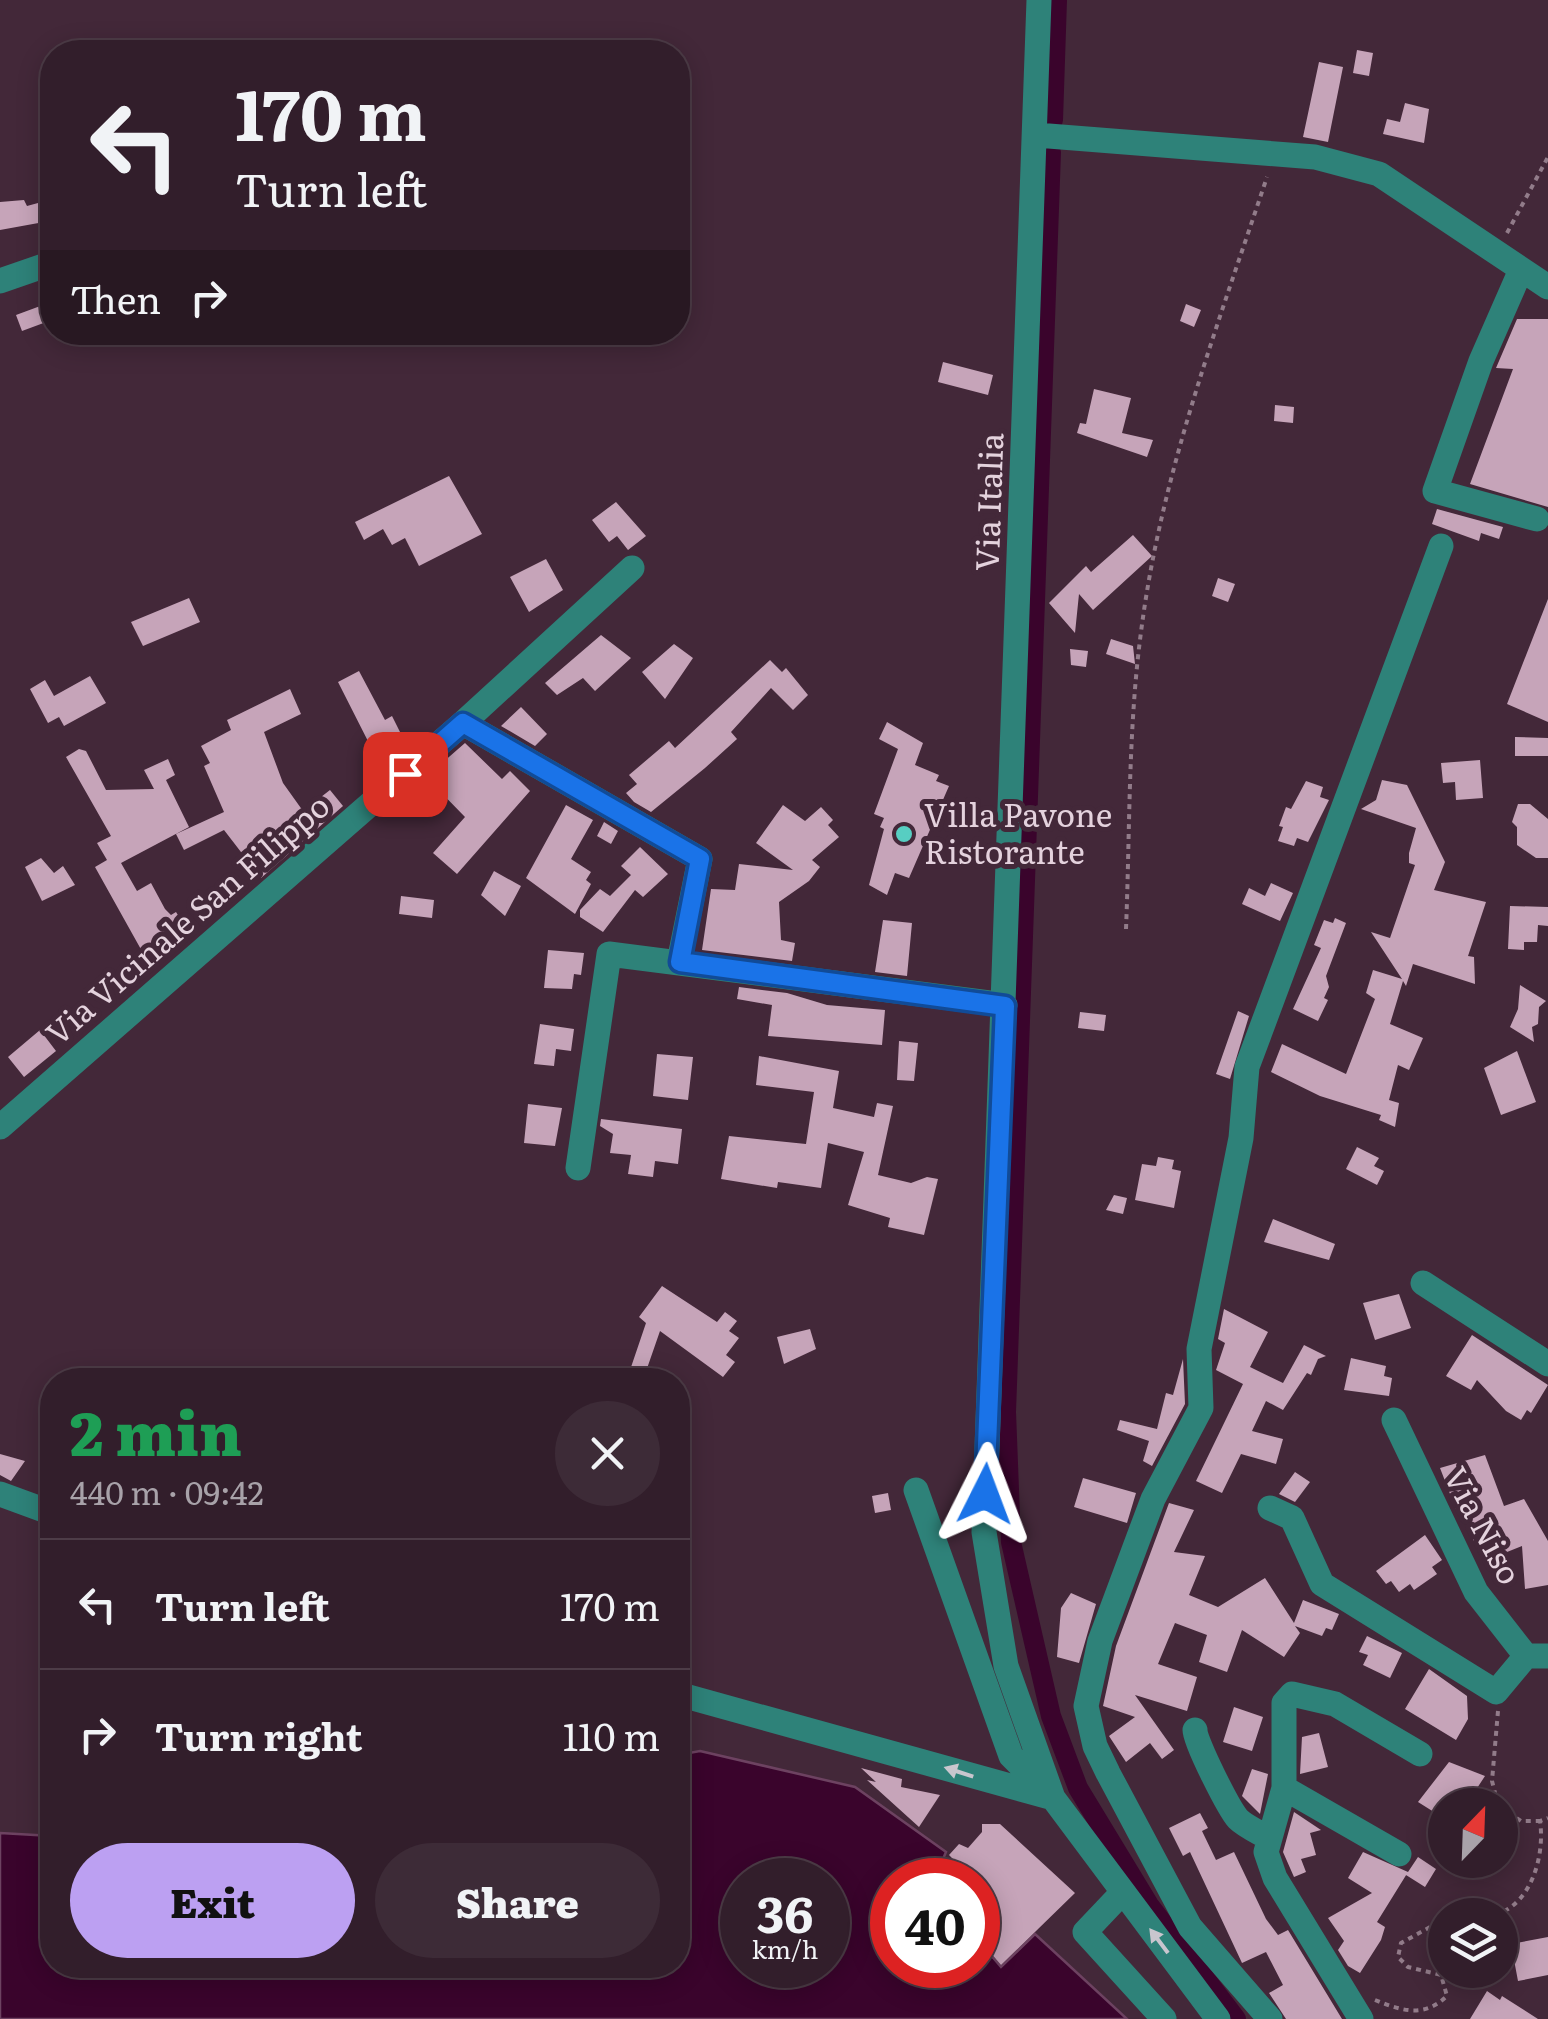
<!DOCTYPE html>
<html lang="en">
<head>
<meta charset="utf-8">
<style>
	body { margin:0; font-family:Literata,serif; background:#3d2b37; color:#f1f3f6; height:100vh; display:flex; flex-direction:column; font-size:38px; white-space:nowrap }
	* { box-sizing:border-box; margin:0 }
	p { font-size:32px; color:#a8a2a9 }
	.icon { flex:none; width:55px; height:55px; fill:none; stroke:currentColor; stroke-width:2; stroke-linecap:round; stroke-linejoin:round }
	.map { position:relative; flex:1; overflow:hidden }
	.drawer { position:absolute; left:40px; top:1368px; width:650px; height:610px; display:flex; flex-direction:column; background:#321e2b; border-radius:40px; box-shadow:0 5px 25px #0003,0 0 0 2px #4d3c47 }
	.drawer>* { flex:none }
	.banner { position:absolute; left:40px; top:40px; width:650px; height:305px; border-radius:40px; box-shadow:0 5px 25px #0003,0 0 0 2px #4d3c47; background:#321e2b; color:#f1f3f6; overflow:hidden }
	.needle { width:65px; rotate:23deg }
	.fabs { position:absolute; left:1428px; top:1788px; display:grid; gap:20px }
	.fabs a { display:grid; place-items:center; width:90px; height:90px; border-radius:50%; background:#321e2b; box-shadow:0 5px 25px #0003,0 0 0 2px #4d3c47; font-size:50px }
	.speed { position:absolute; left:720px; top:1858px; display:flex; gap:20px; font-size:50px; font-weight:700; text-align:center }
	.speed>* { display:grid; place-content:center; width:130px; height:130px; border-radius:50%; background:#321e2b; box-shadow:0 5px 25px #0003,0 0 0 2px #4d3c47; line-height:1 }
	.speed small { font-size:25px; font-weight:400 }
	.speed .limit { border:15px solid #d22; background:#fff; color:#111 }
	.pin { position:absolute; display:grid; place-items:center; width:85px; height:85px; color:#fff; margin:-42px; border-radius:20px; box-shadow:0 5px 15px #0006 }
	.me { position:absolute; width:110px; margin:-55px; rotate:3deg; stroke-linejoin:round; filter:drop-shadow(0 0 8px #0008) }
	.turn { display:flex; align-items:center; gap:35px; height:210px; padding:0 30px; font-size:45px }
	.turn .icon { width:130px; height:130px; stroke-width:2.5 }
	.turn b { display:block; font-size:70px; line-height:85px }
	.then { display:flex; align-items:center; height:95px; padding:0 30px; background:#0003; gap:20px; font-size:38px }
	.round { display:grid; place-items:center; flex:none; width:105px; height:105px; border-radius:52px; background:#3d2b37 }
	.head { display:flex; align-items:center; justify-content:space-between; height:170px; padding:0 30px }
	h1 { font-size:60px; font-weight:800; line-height:75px; color:#1e9e55 }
	.primary-button { display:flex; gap:20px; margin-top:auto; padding:20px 30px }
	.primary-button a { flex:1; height:115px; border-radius:60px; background:#bca0f2; color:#111; font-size:40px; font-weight:800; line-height:115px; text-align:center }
	.primary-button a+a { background:#3d2b37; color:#f1f3f6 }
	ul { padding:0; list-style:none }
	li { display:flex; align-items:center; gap:30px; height:130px; padding:0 30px; border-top:2px solid #4d3c47 }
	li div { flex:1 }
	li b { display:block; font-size:38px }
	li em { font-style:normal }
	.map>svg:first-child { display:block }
	.water { fill:#3a042c; stroke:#6d4261; stroke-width:2.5; fill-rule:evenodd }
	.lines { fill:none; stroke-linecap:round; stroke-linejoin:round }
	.canal { stroke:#3a042c; stroke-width:20 }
	.building { fill:#c6a4b9 }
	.path { stroke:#927c8a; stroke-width:4; stroke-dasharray:5 5; stroke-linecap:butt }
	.minor { stroke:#2e8279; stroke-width:25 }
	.oneway { fill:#c9c6ce }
	.route-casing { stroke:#114b97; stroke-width:25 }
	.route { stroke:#1a73e8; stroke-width:18 }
	.poi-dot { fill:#57cec2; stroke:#432839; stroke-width:4 }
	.labels { text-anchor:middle; stroke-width:10; stroke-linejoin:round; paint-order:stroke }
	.street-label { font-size:32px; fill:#e4d2dd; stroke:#432839 }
	.poi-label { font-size:32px; fill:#e4d2dd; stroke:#432839; text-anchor:start }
</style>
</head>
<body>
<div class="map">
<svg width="1548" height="2019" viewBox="0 0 1548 2019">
	<rect width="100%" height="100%" fill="#432839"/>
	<path class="water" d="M700 1751 855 1787 946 1852 943 1859 959 1876 955 1880H892V1965H978V1953L984 1947 1001 1967 1035 1934 1127 2019H0V1833L52 1836V1965H678V1755ZM742 1880H828V1965H742Z"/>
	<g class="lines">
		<path class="canal" d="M1053 120 1057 0
			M1051 152 1006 1412 1011 1542 1051 1716 1078 1788 1149 1905 1236 2019"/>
	</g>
	<path class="building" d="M1357 50 1373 53 1369 76 1353 73Z
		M1319 62 1343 67 1328 142 1303 137Z
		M1405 103 1429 109 1424 143 1383 134 1387 119 1400 122Z
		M24 200 27 206 38 203 44 222 0 230V202Z
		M1186 304 1201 310 1194 327 1180 321Z
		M43 305 49 321 22 331 16 315Z
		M1517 319H1548V507L1470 484 1513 369 1496 368Z
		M943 362 993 375 988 395 938 382Z
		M1094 389 1131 398 1122 433 1153 440 1147 457 1077 433 1080 423 1086 424Z
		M1275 405 1294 407 1293 423 1274 421Z
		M449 476 482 534 419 566 405 538 392 545 383 529 364 540 355 522Z
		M616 502 646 536 628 550 617 536 609 542 592 520Z
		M1437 509 1503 527 1499 539 1481 533 1479 541 1432 524Z
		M1133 535 1152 556 1093 610 1079 594 1075 633 1049 603 1086 566 1091 572Z
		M546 559 563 590 529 612 510 577Z
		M1218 578 1235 584 1228 602 1212 596Z
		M189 598 200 622 143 646 131 622Z
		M1548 599V722L1507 704Z
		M601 635 631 658 595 691 583 678 557 695 545 683Z
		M1111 639 1133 646 1135 664 1106 654Z
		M674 644 693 658 665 699 642 672Z
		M1070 649 1088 651 1086 667 1071 665Z
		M770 660 782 672 786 668 808 695 793 710 771 688 731 732 737 739 705 768 651 812 634 802 626 793 637 784 629 775 669 741 675 748Z
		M359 671 385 720 392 716 404 740 375 755 338 682Z
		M90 676 106 703 64 726 59 717 48 723 30 689 45 680 54 696Z
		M290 689 301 714 264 732 283 783 303 811 330 790 343 806 261 878 224 830 184 850 176 834 224 812 204 766 210 763 201 746 231 730 227 720Z
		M521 707 547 734 535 746 501 726Z
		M887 722 923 743 915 765 939 775 936 781 949 786 909 878 895 873 887 895 869 885 884 829 880 827 884 818 874 814 898 749 879 739Z
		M1515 737 1548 738V756H1515Z
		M465 743 502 779 510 771 530 791 457 874 433 853 465 817 426 777Z
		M79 749 86 751 106 790 154 789 144 770 168 759 175 775 166 780 189 827 121 863 137 891 151 883 165 909 171 915 176 912 187 930 143 953 95 867 107 860 97 843 111 836 66 757Z
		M1480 760 1483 798 1456 800 1455 782 1443 783 1441 763Z
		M1382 780 1407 785 1445 862 1434 890 1486 902 1468 956 1474 957 1475 984 1413 964 1406 986 1403 981 1390 1024 1423 1038 1409 1070 1398 1065 1389 1100 1399 1103 1395 1127 1379 1120 1381 1115 1320 1096 1271 1072 1282 1044 1346 1074 1375 999 1366 993 1373 970 1402 979 1371 932 1390 938 1415 865 1409 863V853L1416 828 1361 809 1376 800Z
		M1306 781 1323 787 1320 797 1329 800 1308 842 1297 838 1294 846 1278 841 1283 827 1279 826 1286 807 1291 809Z
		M1518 804H1530L1548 819V858H1536L1517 845V827L1512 822Z
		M566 805 593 820 571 859 591 872 586 880 591 884 575 914 526 878Z
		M783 805 805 821 821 807 833 820 828 825 839 837 812 860 820 867 809 881 779 902 781 940 795 943 792 961 702 950 711 889 735 890 739 864 793 870 756 843Z
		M604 822 618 831 611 844 597 836Z
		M640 847 668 874 643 897 635 890 603 932 580 917V910L600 889 610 896 631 875 621 866Z
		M41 858 54 873 63 866 75 885 42 901 25 867Z
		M494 871 521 886 505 916 481 895Z
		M1271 883 1293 893 1280 921 1242 904 1249 888 1265 896Z
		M401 896 434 900 432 918 399 914Z
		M1510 906 1548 907V926L1538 925 1537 942H1524V950L1508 949Z
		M1335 918 1346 923 1326 976 1329 987 1324 998 1328 1000 1318 1021 1293 1009 1321 948 1314 945 1324 920 1333 923Z
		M883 920 912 923 907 976 875 972Z
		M548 950 584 953 581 975 574 974 572 989 544 988Z
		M1520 985 1546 1001 1539 1007 1538 1024 1532 1027 1534 1042 1510 1027 1518 1009Z
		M739 987 787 993 827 1005 885 1010 882 1045 768 1036 772 1005 737 999Z
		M1238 1011 1249 1016 1230 1079 1216 1074Z
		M1080 1012 1106 1015 1104 1031 1078 1028Z
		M540 1024 574 1029 571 1051 556 1049 554 1066 534 1064Z
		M40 1030 56 1051 24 1077 8 1057Z
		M899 1041 918 1043 914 1081 897 1080Z
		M1517 1051 1536 1102 1501 1115 1484 1068Z
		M657 1054 693 1057 688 1100 653 1096Z
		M759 1056 839 1071 833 1108 874 1117 877 1103 893 1106 878 1175 911 1183 927 1177 938 1179 924 1235 888 1227 890 1218 848 1205 864 1152 828 1143 821 1188 778 1182 777 1188 721 1179 729 1136 806 1144 814 1092 756 1085Z
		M528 1104 562 1108 555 1146 524 1143Z
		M601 1119 682 1129 678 1164 655 1161 653 1177 628 1174 631 1155 610 1153 613 1134 600 1126Z
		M1357 1147 1379 1158 1374 1166 1384 1171 1377 1185 1346 1169Z
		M1158 1157 1174 1160 1172 1169 1181 1171 1174 1208 1135 1200 1142 1164 1156 1166Z
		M1114 1195 1127 1198 1123 1214 1106 1210Z
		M1273 1219 1335 1244 1329 1260 1264 1242Z
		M662 1286 717 1322 725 1312 737 1321 729 1331 739 1338 726 1355 735 1362 723 1377 660 1331 643 1380 628 1376 646 1323 639 1317Z
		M1399 1294 1411 1328 1375 1340 1363 1303Z
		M1224 1309 1268 1332 1250 1367 1283 1383 1304 1345 1326 1356 1318 1359 1311 1375 1307 1373 1283 1410 1266 1401 1252 1431 1283 1439 1276 1464 1241 1454 1222 1493 1196 1481 1243 1384 1216 1370 1225 1343 1218 1339Z
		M810 1329 816 1349 784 1364 777 1337Z
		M1472 1335 1548 1385 1531 1413 1527 1410 1521 1420 1506 1411 1477 1380 1471 1390 1446 1376Z
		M1351 1358 1386 1366 1384 1376 1392 1378 1389 1396 1344 1390Z
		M1183 1359 1185 1404 1152 1466 1143 1461 1149 1441 1117 1430 1120 1420 1157 1429 1166 1393 1173 1395Z
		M0 1454 25 1461 11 1481 0 1475Z
		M1485 1455 1504 1506 1524 1499 1548 1541V1585L1525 1589 1522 1546 1487 1560 1476 1547 1463 1510 1457 1512 1440 1468Z
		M1295 1472 1310 1482 1295 1502 1279 1494Z
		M1083 1478 1136 1493 1127 1523 1074 1507Z
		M888 1493 891 1510 875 1513 872 1496Z
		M1169 1503 1194 1510 1174 1552 1205 1556 1189 1595 1218 1607 1265 1578 1294 1623 1303 1600 1339 1614 1332 1630 1326 1628 1322 1636 1295 1626 1300 1633 1284 1657 1242 1630 1227 1672 1199 1662 1207 1635 1175 1623 1158 1664 1197 1677 1187 1711 1135 1695 1174 1750 1162 1759 1150 1743 1126 1762 1109 1736 1135 1717 1103 1706 1116 1646Z
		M1425 1535 1442 1560 1432 1567 1437 1574 1414 1590 1410 1584 1399 1592 1391 1581 1386 1584 1376 1571Z
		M1071 1593 1096 1604 1079 1663 1057 1657 1061 1608Z
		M1367 1636 1402 1653 1390 1678 1363 1665 1368 1655 1359 1652Z
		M1429 1669 1467 1696 1468 1719 1456 1740 1405 1709Z
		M1234 1707 1263 1717 1252 1751 1223 1742Z
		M1319 1733 1328 1767 1300 1774 1302 1737Z
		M1449 1762 1485 1776 1466 1805H1445V1819L1418 1802Z
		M861 1768 902 1779 901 1787 940 1795 919 1827 867 1780 876 1782Z
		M1252 1769 1268 1774 1260 1814 1242 1796Z
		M1294 1812 1321 1830 1310 1833 1316 1855 1301 1859 1306 1872 1294 1877 1283 1852Z
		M1200 1813 1208 1828 1202 1831 1216 1860 1234 1852 1266 1919 1278 1935 1288 1930 1342 2019H1286L1269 1993 1283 1985 1266 1952 1242 1963 1190 1852 1183 1856 1169 1828Z
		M982 1824H1000L1075 1893 1001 1965 984 1945 978 1951V1880L968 1874 964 1877 950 1864 954 1860 949 1855 959 1844 968 1848 982 1832Z
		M1363 1852 1408 1872 1377 1922 1385 1927 1381 1940 1360 1973 1348 1966 1338 1950 1344 1941 1328 1918 1372 1893 1348 1878Z
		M1418 1857 1436 1869 1425 1887 1406 1875Z
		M1548 1937V1975L1518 1981 1511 1944Z
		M1487 1991 1500 2000 1502 1996 1538 2019H1470Z"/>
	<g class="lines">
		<path class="path" d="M1507 233 1548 157
			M1126 929C1130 831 1128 730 1141 632 1161 475 1217 327 1267 177
			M1498 1805 1492 1781 1498 1711
			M1500 1807 1521 1821H1540
			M1495 1915C1532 1904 1545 1855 1540 1821L1548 1818
			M1375 2000C1402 2011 1424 2018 1447 1996L1441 1975 1408 1967 1398 1957 1401 1943 1432 1926H1445"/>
		<path class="minor" d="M1039 0 984 1532 1006 1666 1053 1798
			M1036 135 1315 157 1379 174 1548 287
			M1520 272 1481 361 1435 491 1537 519
			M0 281 52 263
			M463 723 700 859 679 962
			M0 1127 463 723 632 568
			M578 1168 609 954 1005 1005
			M1423 1283 1548 1364
			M1394 1420 1476 1592 1526 1656
			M916 1490 1011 1756 1053 1798 1218 2019
			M0 1494 52 1513
			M1270 1508 1292 1518 1322 1584 1496 1692 1526 1656H1548
			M678 1694 1053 1798
			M1195 1730C1195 1742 1229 1809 1238 1819 1245 1826 1258 1832 1267 1837
			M1284 1788 1399 1854
			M1122 1893 1085 1932 1164 2019
			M1270 2019 1190 1927 1108 1773 1095 1746 1086 1706 1100 1641 1153 1499 1201 1408 1199 1349 1241 1138 1247 1067 1441 546
			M1361 2019 1275 1878 1266 1852 1284 1788V1703L1292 1694 1335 1704 1420 1754"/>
	</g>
	<defs><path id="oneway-solid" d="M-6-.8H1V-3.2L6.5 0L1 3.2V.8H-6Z" transform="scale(2.5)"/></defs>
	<g class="oneway">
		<use href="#oneway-solid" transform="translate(959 1772) rotate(-162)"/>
		<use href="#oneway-solid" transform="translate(1159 1941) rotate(-127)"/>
	</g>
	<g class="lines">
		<g class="route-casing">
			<path id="route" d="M405 774 463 723 700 859 680 962 1005 1006 985 1494"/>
		</g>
		<use href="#route" class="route"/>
	</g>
	<circle class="poi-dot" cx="904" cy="834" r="10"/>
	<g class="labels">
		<g class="street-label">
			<text transform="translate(990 502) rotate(-88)" y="11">Via Italia</text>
			<text transform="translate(188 920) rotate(-41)" y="11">Via Vicinale San Filippo</text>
			<text transform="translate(1482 1526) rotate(62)" y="11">Via Niso</text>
		</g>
		<g class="poi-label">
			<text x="924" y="827">Villa Pavone<tspan x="924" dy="37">Ristorante</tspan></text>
		</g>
	</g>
</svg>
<div class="fabs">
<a><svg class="needle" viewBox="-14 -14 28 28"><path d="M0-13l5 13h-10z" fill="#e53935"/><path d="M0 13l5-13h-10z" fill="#a8a2a9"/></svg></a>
<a><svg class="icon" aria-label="layers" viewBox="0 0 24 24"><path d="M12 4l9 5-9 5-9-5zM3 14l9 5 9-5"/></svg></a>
</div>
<div class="speed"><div>36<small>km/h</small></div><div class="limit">40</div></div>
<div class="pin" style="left:405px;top:774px;background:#d93025"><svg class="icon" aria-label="arrive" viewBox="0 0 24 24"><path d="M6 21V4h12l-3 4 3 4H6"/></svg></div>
<svg class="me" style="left:985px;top:1494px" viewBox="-20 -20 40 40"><path d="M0-17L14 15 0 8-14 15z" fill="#1a73e8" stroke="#fff" stroke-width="4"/></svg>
<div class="banner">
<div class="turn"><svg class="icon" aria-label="left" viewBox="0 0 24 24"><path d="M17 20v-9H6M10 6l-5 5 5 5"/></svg><div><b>170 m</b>Turn left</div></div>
<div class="then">Then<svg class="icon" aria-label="right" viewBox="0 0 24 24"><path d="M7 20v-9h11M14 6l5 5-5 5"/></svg></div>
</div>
<section class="drawer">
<div class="head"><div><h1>2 min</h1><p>440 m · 09:42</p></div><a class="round"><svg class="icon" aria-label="close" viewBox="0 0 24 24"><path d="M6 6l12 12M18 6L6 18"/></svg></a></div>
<ul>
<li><svg class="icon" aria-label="left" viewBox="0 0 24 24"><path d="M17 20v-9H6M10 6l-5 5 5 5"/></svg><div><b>Turn left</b></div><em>170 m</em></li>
<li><svg class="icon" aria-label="right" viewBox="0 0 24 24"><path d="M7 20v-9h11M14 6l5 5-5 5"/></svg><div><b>Turn right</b></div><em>110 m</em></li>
</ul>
<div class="primary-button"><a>Exit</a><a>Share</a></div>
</section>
</div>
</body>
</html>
